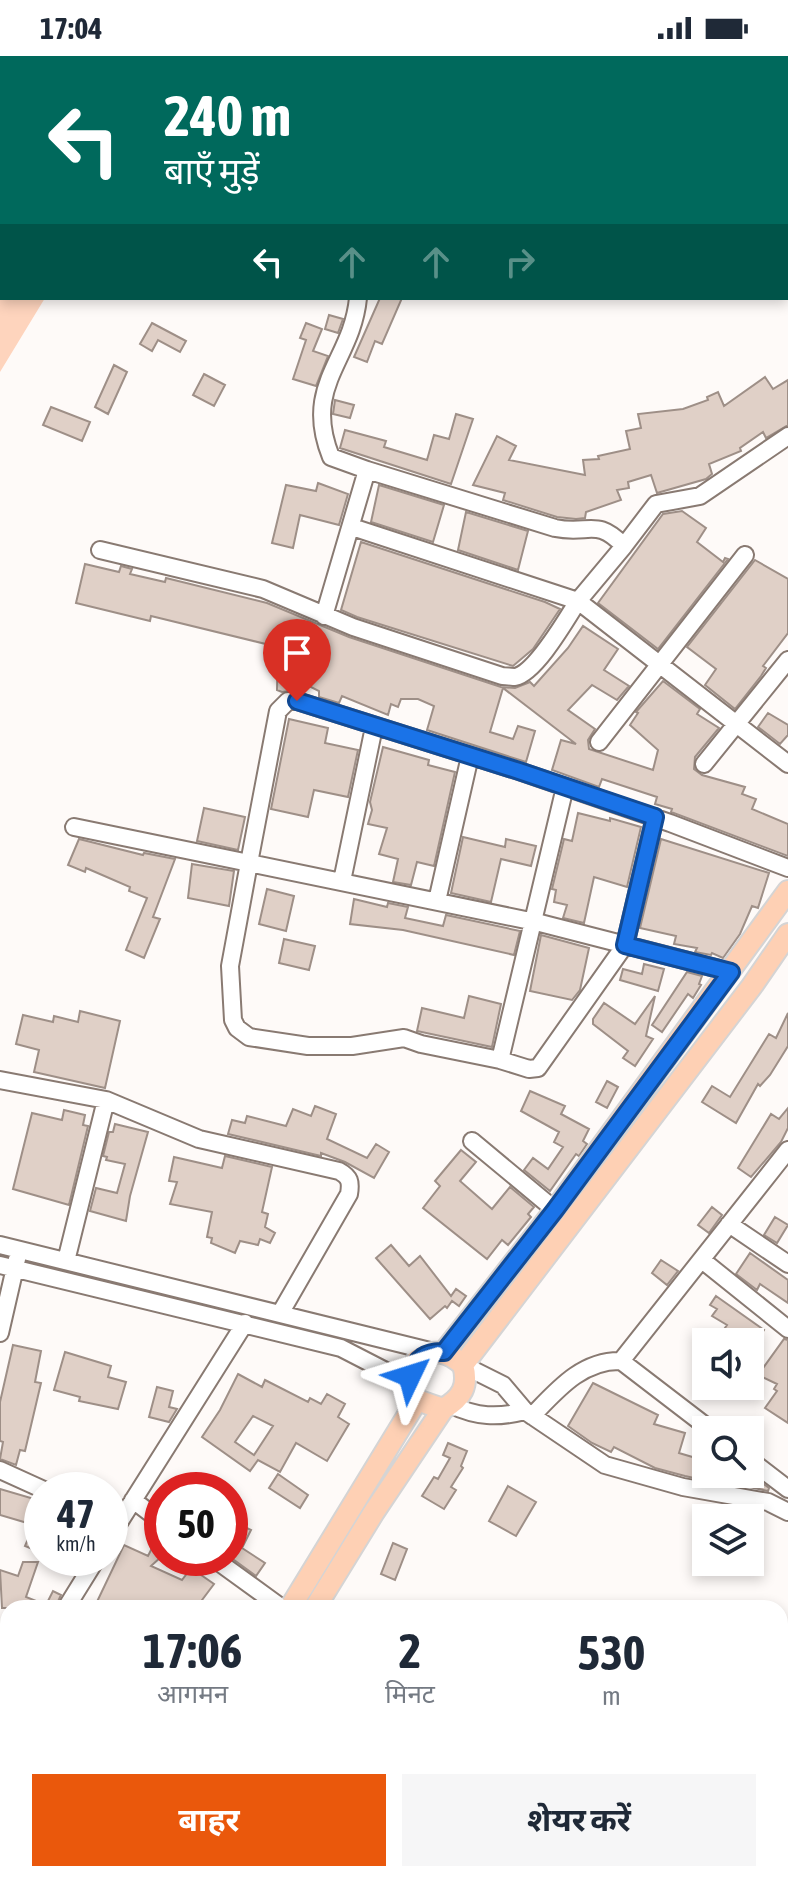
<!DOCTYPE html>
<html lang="hi">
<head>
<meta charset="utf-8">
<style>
	body { margin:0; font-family:"Asap Condensed","Noto Sans Devanagari",sans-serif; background:#f6f6f7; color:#1f2937; height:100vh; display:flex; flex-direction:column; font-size:30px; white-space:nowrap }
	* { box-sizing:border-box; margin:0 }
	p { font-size:26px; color:#747a83 }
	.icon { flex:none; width:44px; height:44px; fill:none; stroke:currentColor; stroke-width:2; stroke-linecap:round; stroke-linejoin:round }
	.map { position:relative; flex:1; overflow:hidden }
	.panel { position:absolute; left:0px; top:1544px; width:788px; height:282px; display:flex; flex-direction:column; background:#fff; border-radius:24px 24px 0 0; box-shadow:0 4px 12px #0003 }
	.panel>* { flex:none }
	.top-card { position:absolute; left:0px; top:0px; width:788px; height:244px; box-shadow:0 4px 12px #0003; background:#00695c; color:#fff; overflow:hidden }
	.tools { position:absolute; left:692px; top:1272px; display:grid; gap:16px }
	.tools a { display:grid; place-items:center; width:72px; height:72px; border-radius:0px; background:#fff; box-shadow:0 4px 12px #0003; font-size:40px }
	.speed { position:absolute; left:24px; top:1416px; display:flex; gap:16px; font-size:40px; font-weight:700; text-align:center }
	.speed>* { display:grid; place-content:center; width:104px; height:104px; border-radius:50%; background:#fff; box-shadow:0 4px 12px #0003; line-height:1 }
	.speed small { font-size:20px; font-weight:400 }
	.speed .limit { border:12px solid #d22; background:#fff; color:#111 }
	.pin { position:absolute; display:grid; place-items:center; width:68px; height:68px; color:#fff; margin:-82px -34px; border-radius:50% 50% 50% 0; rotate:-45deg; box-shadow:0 0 8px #0007 }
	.pin .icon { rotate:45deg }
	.me { position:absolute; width:88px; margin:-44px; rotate:49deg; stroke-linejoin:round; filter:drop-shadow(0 0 6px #0008) }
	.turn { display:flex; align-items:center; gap:28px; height:168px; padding:0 32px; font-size:36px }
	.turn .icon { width:104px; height:104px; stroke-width:2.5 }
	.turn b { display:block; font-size:56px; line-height:68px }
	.lanes { display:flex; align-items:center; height:76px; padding:0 32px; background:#0003; justify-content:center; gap:40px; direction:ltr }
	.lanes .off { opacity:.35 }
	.eta { display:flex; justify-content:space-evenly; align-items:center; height:136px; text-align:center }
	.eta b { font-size:48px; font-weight:700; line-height:56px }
	.button { display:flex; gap:16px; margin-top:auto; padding:16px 32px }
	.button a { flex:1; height:92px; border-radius:0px; background:#ea580c; color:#fff; font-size:32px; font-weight:700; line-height:92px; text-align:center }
	.button a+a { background:#f6f6f7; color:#1f2937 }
	.status { display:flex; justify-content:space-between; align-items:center; height:56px; padding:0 40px; background:#fff; direction:ltr }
	.status svg { height:22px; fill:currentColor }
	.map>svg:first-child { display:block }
	.green { fill:#fed4bd }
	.building { fill:#e0d0c7; stroke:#9e8f87; stroke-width:2; fill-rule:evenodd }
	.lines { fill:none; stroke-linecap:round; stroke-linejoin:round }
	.minor-casing { stroke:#897a72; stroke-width:20 }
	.major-casing { stroke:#d5d4d4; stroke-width:24 }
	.minor { stroke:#fff; stroke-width:16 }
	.major { stroke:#fed0b4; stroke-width:20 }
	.route-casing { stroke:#114b97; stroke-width:20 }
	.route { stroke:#1a73e8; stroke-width:14 }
</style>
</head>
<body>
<div class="status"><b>17:04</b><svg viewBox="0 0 49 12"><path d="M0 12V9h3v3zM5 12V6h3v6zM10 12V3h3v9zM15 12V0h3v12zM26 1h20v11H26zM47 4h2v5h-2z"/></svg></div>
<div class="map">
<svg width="788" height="1825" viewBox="0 0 788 1825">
	<rect width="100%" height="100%" fill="#fefaf8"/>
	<path class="green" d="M0 0H180L2 2V242H45L0 316Z"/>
	<path class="building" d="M380 242H402L382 288 375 285 367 306 354 301Z
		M329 259 343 263 338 277 325 273Z
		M152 267 186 285 180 296 158 284 152 295 140 288Z
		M306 267 322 273 313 295 328 300 316 330 293 323 306 284 300 282Z
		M114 309 127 316 108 358 95 351Z
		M204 318 225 329 214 350 193 339Z
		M765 321 773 333 788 324V369L766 382 763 376 740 392 741 395 709 408 712 418 706 423 657 437 651 419 628 426 629 432 617 434 621 444 586 456 585 462 576 463 557 461 503 444 505 437 473 429 497 380 516 390 509 404 585 419 583 404 599 403 598 400 630 393 626 375 641 372 638 358 683 353 708 344 707 341 718 336 724 350Z
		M335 344 354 349 350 362 333 358Z
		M51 351 90 366 82 385 43 369Z
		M456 358 473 363 451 428 340 392 345 374 386 385 384 391 427 404 434 379 449 383Z
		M318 427 348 438 339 469 300 459 293 492 272 487 286 429 316 435Z
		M379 429 444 449 433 486 371 466Z
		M682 455 706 472 697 486 723 506 725 502 728 503 658 593 598 547 663 458Z
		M466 456 528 475 518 514 458 494Z
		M361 486 545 546 560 553 533 593 513 610 357 561 341 554Z
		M755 504 788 523V577L763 610 766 612 761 620 735 653 705 629 716 613 687 591Z
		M85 508 119 516 121 510 132 513 130 518 165 526 166 522 267 547 349 581 501 631 515 632 530 626 534 630 568 592 583 570 618 593 604 614 629 630 617 644 592 629 568 654 595 673 588 684 589 693 653 714 658 694 630 669 638 657 636 656 663 625 700 653 697 658 719 672 695 701 694 713 702 719 745 731 742 738 756 743 752 753 788 768V800L671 756 672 753 655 748 657 741 602 723 599 731 552 714 561 684 576 688 503 632 490 676 513 683 518 670 535 675 526 706 427 674 434 650 418 643H401L398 651 391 648 388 659 342 640 339 647 319 641V635L301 626 298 634 282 636 277 634 278 591 151 560 150 565 76 547Z
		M768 657 788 669V679L780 688 758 671Z
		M289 663 328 672 325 687 358 694 348 741 314 734 308 761 271 753Z
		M383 691 429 704 428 709 455 716 434 810 417 806 411 829 393 826 398 803 379 798 387 772 368 768 372 754 370 746Z
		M204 752 245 761 238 794 197 785Z
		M578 757 610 765V762L641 771 627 831 594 821 584 867 563 862 567 849 554 846 556 834 552 833 564 783 572 785Z
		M463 781 505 791 506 783 536 790 531 810 501 803 491 846 451 837Z
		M79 783 143 799 144 797 175 803 153 861 160 863 144 902 126 894 147 842 129 835 130 831 86 812 85 816 68 809Z
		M661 783 769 817 758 852 752 850 740 878 723 902 712 897 711 899 695 896 697 892 674 888 676 880 640 872Z
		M192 808 234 815 229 850 188 842Z
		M267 833 294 840 286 875 259 868Z
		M354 843 387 851 388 847 408 851 405 862 443 870 446 859 520 875 514 899 403 874 350 868Z
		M541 879 589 892 580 934 572 944 530 935Z
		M284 883 315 890 309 914 279 907Z
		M644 908 664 913 658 935 620 924 623 913 642 918Z
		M687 916 702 920 699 928 701 929 693 942 688 938 662 976 652 969Z
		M469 940 501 948 492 991 417 975 422 952 464 962Z
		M655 940 646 980 653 983 635 1010 623 1002 628 995 593 968V963L604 947 635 968Z
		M80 955 120 965 105 1032 34 1016 39 994 16 988 23 959 53 966 54 960 78 966Z
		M788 957V990L770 1019 760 1030 758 1028 736 1067 702 1046 712 1030 730 1041 769 978 776 982Z
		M607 1025 618 1031 607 1052 596 1046Z
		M530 1035 565 1050 561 1058 589 1073 583 1085 587 1088 579 1100 576 1098 550 1135 524 1114 533 1102 548 1113 563 1091 554 1086 559 1076 521 1055Z
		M315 1050 336 1058 327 1083 367 1102 376 1088 389 1096 374 1122 345 1106 321 1097V1100L228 1078 232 1064 245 1067 247 1060 286 1070 293 1053 311 1060Z
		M788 1052V1072L781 1086 751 1121 738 1112 771 1058 779 1063Z
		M64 1054 85 1059 83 1069 88 1070 69 1149 13 1133 32 1057 62 1064Z
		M115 1068 148 1076 130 1140 126 1165 90 1155 96 1132 117 1137 125 1108 106 1104 107 1101 103 1100 109 1076H113Z
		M461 1094 476 1106 460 1125 492 1153 510 1131 534 1151 528 1158 531 1161 508 1189 502 1184 487 1203 423 1152 440 1130 435 1125Z
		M225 1100 272 1111 262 1156 268 1158 265 1171 275 1177 270 1187 260 1183 258 1189 240 1185 235 1197 211 1187 212 1182 207 1181 212 1156 170 1148 177 1126 169 1125 174 1101 222 1112Z
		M712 1151 722 1159 709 1177 698 1169Z
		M775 1161 788 1169 777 1187 764 1179Z
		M391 1189 409 1210 420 1200 451 1240 456 1233 466 1240 459 1250 452 1245 447 1252 445 1250 430 1263 376 1202Z
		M750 1197 788 1224V1247L760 1228 757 1234 736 1218Z
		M661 1204 678 1215 667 1229 652 1217Z
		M716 1240 764 1274 756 1286H715L727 1269 712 1260 717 1253 710 1249Z
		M784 1283 788 1284V1367L765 1352 777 1335 774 1333 777 1328 758 1319Z
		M13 1289 41 1295 35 1326 41 1327 25 1395 20 1394 16 1409 0 1403 3 1386 0 1385V1346Z
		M65 1296 111 1310 108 1321 126 1326 118 1353 79 1345 80 1341 54 1334Z
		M238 1318 262 1331 265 1324 308 1346 310 1342 321 1348 327 1338 345 1348 338 1361 349 1368 327 1405 296 1387 280 1416 258 1404 250 1415 202 1381 220 1354ZM253 1360 273 1370 254 1399 235 1386Z
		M593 1327 658 1359 654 1368 685 1377 679 1397 706 1405V1418H750L769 1432 768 1435 695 1419 694 1422 685 1420 655 1412 614 1391 611 1396 592 1387 568 1370Z
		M157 1331 173 1335 169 1351 177 1353 169 1366 149 1361Z
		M448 1387 467 1395 461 1410 463 1412 451 1431 456 1434 444 1453 422 1440 434 1421 438 1423 450 1402 443 1399Z
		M278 1418 308 1439 300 1452 269 1432Z
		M508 1430 536 1446 516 1480 489 1465Z
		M0 1433 41 1445 42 1497 25 1490 34 1469 0 1459Z
		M230 1464 251 1474 242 1492 265 1507 256 1520 230 1501Z
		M393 1487 407 1493 395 1524 381 1518Z
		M154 1488 162 1492V1500L151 1510 182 1524 191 1512 214 1528 196 1552H94L124 1489 148 1500Z
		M23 1506H38L26 1541 46 1549 53 1535 61 1539 55 1552H2L0 1514 18 1520Z"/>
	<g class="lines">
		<g class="minor-casing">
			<path id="minor" d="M352 471 578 545 624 490C596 461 590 479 555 472L367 414
				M624 490 656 448 700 440 788 380
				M100 494 263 533 353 571 502 620C503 620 514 621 515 621 536 617 567 562 578 545L788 708
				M324 560 367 414 331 401C302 329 352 305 358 242
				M599 686 745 499
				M704 708 788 604
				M565 731 500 1004 529 1013 538 1012 625 889 655 761
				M74 771 249 807 230 910 233 964 237 972 249 981 308 990H352L404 982 421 988 500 1004
				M342 825 374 671
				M437 845 470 700
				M731 916 540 867 249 807 278 655 288 645H297L519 715 670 767 788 812
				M0 1024 106 1044 66 1205
				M106 1044 199 1083 339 1115C350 1121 351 1126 349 1138L281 1256
				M472 1085 555 1154
				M729 1168 788 1208
				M0 1189 434 1296
				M702 1204 788 1273
				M0 1209 341 1292 409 1327
				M0 1277 17 1203
				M621 1305 711 1374
				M463 1309 503 1329 525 1355 605 1409 683 1431 768 1446 788 1456
				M451 1349C477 1361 497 1362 525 1355
				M532 1360C557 1334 582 1304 621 1305L788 1094
				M750 1404 788 1433
				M0 1414 44 1434
				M133 1444 162 1466
				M110 1481 245 1267
				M213 1502 282 1552
				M66 1552 97 1502
				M0 1629 8 1632
				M0 1739 8 1742"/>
		</g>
		<g class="major-casing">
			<path id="major" d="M444 1296 555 1154 788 835
				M463 1309C448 1295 435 1292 417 1304L409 1327 417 1344 443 1353C462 1342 469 1330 463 1309L752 930 788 878
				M290 1552 417 1344
				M315 1552 374 1456 443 1353
				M100 1825 106 1818
				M133 1825 138 1818"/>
		</g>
		<use href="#minor" class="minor"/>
		<use href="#major" class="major"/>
	</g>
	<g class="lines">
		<g class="route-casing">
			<path id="route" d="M297 645 519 715 655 761 625 889 731 916 555 1154 444 1296C427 1295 415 1302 410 1320"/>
		</g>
		<use href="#route" class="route"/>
	</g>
</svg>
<div class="tools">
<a><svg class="icon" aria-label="sound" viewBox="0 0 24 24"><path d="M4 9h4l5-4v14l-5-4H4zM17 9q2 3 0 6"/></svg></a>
<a><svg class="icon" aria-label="search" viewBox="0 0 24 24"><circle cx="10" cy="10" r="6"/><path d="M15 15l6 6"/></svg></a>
<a><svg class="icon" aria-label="layers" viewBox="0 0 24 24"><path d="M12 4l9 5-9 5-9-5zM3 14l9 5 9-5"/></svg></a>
</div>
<div class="speed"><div>47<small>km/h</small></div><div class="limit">50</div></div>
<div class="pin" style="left:297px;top:645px;background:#d93025"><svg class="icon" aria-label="arrive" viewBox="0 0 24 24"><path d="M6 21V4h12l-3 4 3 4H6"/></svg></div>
<svg class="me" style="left:410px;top:1320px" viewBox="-20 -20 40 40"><path d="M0-17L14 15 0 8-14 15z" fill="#1a73e8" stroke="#fff" stroke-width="4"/></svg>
<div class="top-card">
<div class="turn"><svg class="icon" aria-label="left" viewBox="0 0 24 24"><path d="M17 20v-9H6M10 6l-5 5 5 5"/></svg><div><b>240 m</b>बाएँ मुड़ें</div></div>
<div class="lanes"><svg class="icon" aria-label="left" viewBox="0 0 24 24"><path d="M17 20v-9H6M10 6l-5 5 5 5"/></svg><svg class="icon off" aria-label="ahead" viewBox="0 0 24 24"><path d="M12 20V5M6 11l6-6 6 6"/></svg><svg class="icon off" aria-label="ahead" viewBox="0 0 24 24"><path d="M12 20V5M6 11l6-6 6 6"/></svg><svg class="icon off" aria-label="right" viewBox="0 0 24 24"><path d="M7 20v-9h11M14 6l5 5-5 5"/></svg></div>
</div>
<section class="panel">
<div class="eta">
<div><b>17:06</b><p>आगमन</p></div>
<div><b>2</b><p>मिनट</p></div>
<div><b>530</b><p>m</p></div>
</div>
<div class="button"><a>बाहर</a><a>शेयर करें</a></div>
</section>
</div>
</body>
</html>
